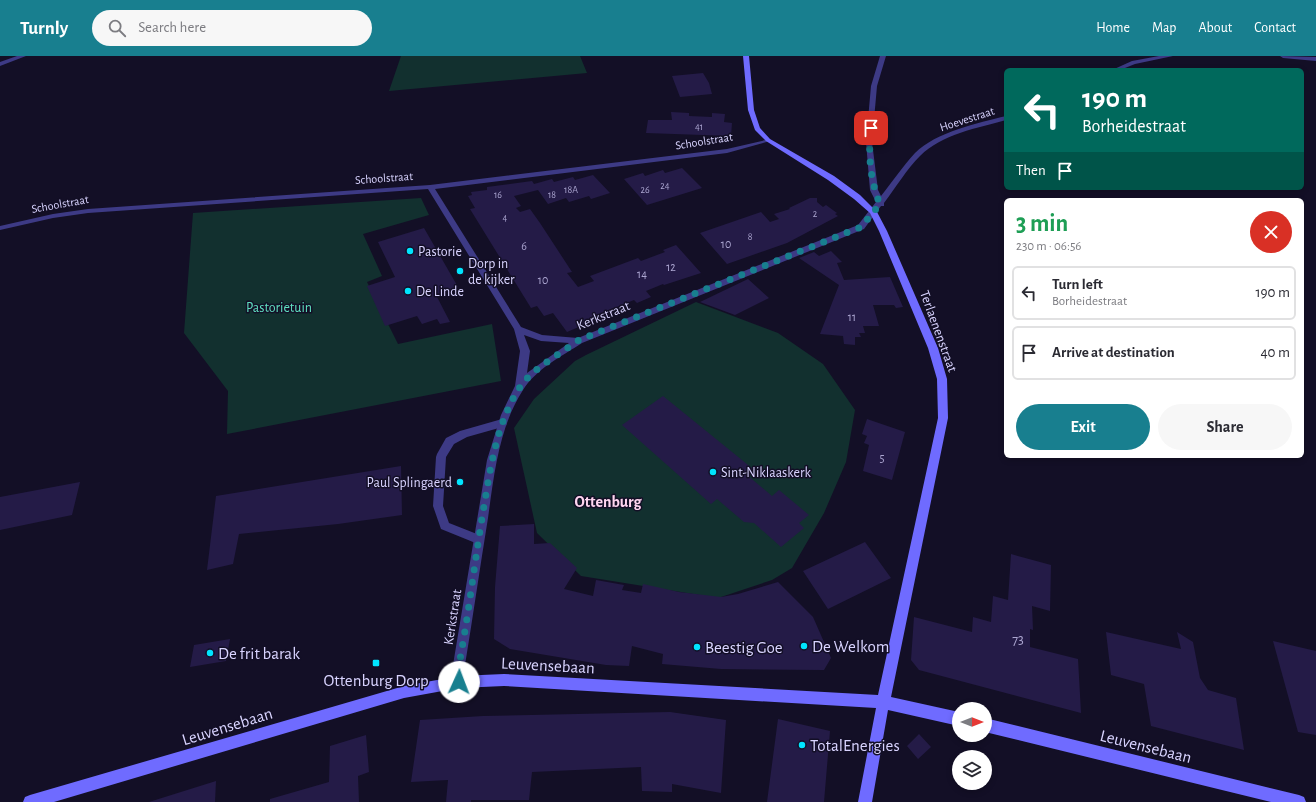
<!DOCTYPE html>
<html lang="en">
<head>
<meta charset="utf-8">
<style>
	body { margin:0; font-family:"Alegreya Sans",sans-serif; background:#f7f7f7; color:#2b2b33; height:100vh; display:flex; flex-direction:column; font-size:15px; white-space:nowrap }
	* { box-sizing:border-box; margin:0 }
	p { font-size:13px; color:#7c7c81 }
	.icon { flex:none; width:22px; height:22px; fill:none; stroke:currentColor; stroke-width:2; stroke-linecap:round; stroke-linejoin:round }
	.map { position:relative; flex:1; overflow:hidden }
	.sheet { position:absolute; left:1004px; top:142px; width:300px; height:260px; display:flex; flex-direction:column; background:#fff; border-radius:6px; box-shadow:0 2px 6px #0003 }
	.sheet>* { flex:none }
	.guide { position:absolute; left:1004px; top:12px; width:300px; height:122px; border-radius:6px; box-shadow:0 2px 6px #0003; background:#00695c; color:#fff; overflow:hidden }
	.needle { width:26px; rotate:90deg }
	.fabs { position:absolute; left:952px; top:646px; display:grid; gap:8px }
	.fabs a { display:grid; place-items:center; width:40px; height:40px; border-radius:50%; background:#fff; box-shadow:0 2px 6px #0003; font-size:20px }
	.pin { position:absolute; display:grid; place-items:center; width:34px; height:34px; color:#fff; margin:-17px; border-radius:8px; box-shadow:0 2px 6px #0006 }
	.me { position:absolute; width:44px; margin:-22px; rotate:2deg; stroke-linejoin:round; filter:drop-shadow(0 0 3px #0008) }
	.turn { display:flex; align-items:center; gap:14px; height:84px; padding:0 12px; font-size:18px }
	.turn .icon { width:52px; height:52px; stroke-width:2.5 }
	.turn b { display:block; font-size:28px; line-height:34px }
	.then { display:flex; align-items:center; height:38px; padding:0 12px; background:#0003; gap:8px; font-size:15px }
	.round { display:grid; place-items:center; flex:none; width:42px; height:42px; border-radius:21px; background:#f7f7f7 }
	.headline { display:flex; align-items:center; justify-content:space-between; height:68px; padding:0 12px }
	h1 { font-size:24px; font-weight:700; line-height:30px; color:#1e9e55 }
	.primary-button { display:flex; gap:8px; margin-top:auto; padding:8px 12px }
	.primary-button a { flex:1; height:46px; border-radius:24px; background:#187f8f; color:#fff; font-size:16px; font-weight:700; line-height:46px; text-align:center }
	.primary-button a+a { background:#f7f7f7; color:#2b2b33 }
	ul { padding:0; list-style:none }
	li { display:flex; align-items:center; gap:12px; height:54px; margin:0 8px 6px; padding:0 4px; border:2px solid #e1e1e2; border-radius:6px }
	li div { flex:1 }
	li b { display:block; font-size:15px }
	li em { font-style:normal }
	header { display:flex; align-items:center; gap:24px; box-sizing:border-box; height:56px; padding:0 20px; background:#187f8f; color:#fff }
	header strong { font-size:19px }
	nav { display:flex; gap:22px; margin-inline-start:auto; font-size:14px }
	.search { width:280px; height:36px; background:#f7f7f7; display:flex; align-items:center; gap:10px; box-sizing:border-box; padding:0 14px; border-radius:22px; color:#7c7c81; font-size:15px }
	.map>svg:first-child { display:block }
	.green { fill:#12302f }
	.building { fill:#241b47 }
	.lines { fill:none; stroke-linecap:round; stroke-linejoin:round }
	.lane { fill:#3d3a85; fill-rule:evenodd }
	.street { fill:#3d3a85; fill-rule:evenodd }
	.secondary { fill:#6f6bff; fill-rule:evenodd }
	.route { stroke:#187f8f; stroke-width:7; stroke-dasharray:0 12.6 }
	.poi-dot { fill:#00e5ff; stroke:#130f26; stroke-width:1.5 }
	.labels { text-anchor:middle; stroke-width:3; stroke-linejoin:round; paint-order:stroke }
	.far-number-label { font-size:10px; fill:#aca6d1 }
	.far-street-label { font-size:12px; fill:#d9d4ff; stroke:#130f26 }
	.number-label { font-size:12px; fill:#aca6d1 }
	.poi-label { font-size:14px; fill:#d9d4ff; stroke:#130f26; text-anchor:start }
	.park-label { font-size:14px; fill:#5fe0c0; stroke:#130f26 }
	.street-label { font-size:14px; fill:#d9d4ff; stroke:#130f26 }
	.near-number-label { font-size:14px; fill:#aca6d1 }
	.quarter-label { font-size:16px; font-weight:bold; fill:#ffd6f0; stroke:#130f26 }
	.near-poi-label { font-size:17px; fill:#d9d4ff; stroke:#130f26; text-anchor:start }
	.near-street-label { font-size:17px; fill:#d9d4ff; stroke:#130f26 }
</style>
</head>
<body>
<header>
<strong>Turnly</strong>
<div class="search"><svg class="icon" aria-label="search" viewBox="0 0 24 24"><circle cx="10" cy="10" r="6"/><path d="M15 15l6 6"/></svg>Search here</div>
<nav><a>Home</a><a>Map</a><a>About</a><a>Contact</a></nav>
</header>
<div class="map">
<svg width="1316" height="746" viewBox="0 0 1316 746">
	<rect width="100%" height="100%" fill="#130f26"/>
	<path class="green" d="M401 0H580L587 17 389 35Z
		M421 142 429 159 363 178 382 220 367 226 398 288 492 268 501 325 227 378 228 335 184 277 193 157Z
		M696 246 778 277 823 308 855 354 846 406 824 457 792 512 772 524 718 542 581 520 537 477 514 372 534 343 575 305 586 299Z"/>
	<path class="building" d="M703 17 709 27 712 38 680 41 672 20Z
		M671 56 689 57V60L712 61V57L725 58 724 66 732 67 731 80 646 77 648 64H672Z
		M682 112 702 132 647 149 624 123 643 117 645 120 663 114 665 117Z
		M593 119 610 137 591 143 589 140 569 146 566 142 548 148 538 134 514 140 521 150 516 152 520 156 530 153 540 167 572 216 567 217 578 231 594 225 590 220 638 202 641 205 665 196 663 194 676 189 701 217 664 229 663 228 646 235 651 241 637 247 634 244 612 253 614 256 567 276 553 257 544 260 537 250 531 252 470 153 475 152 468 140 472 139 471 136 487 134V131L532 125 534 128 552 123 554 126 573 121 575 124Z
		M810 142H817V146L823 151 826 149 837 157 835 158 838 160 787 187 727 208 700 177 761 156 770 166 779 163 774 158 790 153 789 152Z
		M424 172 458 231 436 239 450 266 440 268 437 263 422 268 417 260 385 270 367 230 395 221 378 186Z
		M831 195 842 206 837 207 844 224 890 221 903 251 896 252 894 249H873L879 270H863L865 277H859L861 281H855V289L844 288 843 280 820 278 839 229 799 202 814 196 819 200Z
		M748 223 769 242 735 259 700 246Z
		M663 340 753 413 747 419 772 440 779 434 809 459 799 467 804 472 781 491 754 467 744 466 717 443 711 448 622 369Z
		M867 363 905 376 892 424 863 415 869 389 864 387 867 380 862 378Z
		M401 410 402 459 338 468 239 478 233 508 207 514 216 440Z
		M80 426 72 459 0 474V441Z
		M534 468V488L550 487 577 512 564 533 593 540 596 524 624 529 622 534 641 537 643 528 679 536 721 541 738 538 778 526 813 561 831 602 824 614 721 613 662 608 663 598 632 590 629 610 606 609 510 593 494 583 495 531 500 470Z
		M865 486 891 522 828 553 803 515Z
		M1011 498 1051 509 1050 555 1032 550 1033 574 1030 573V591L1078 603 1081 657 919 614 911 604 914 561 972 576 973 561 991 566 993 540 1008 544Z
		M1106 576 1181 593 1177 576 1193 586 1200 622 1208 634 1236 642 1244 694 1151 670 1144 628 1111 619Z
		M230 583 226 605 190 611 194 589Z
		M1273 585 1316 595V679L1298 676Z
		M670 656 726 664 721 737 672 728V736L642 735 641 711 532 716 529 744H471V746H446L448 724 411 726 420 664 483 660Z
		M778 663 830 675 824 746H767Z
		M919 678 931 691 918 703 907 690Z
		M366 679 369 716 358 720 359 746H270V743L329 726 330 690Z
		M216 725 215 746H149Z"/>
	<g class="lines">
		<path class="lane" d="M502 363 506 364 507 367 506 370 467 381 454 388 446 401 443 450 449 467 482 480 484 483 482 486 478 488 441 473 433 450 436 401 437 398 446 382 460 375Z"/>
		<path class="street" d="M17 0H26L0 10V6Z
			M880 0H886L877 30 872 86 878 134 881 140C892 126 903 110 915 97 936 76 978 67 1006 60V64C978 72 942 78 920 100 907 113 896 131 884 147V150H881L864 173 582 287C562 300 536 313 523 334 499 371 494 419 488 462 480 511 473 560 465 609V626L463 630 459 632 455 630 453 626V609L487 404 501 359 515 330 520 295 514 273 428 133 88 157 53 162 0 174V170L53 158 88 153 430 129 727 93 770 83V85L727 97 435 133 521 271 542 279 578 282 858 169 876 146 870 134 866 86 871 30ZM524 279 541 285 569 287 527 317 530 295Z
			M1159 0H1173L1135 8 1120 14H1112L1132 5Z
			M1280 0 1316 1V5L1283 2Z"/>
		<path class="secondary" d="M743 0H749L754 54 760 72 770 83 834 120 860 139 877 156 887 175 938 292 947 323 948 362 891 641 959 656V670L888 654 872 746H858L876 652 504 630 459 632 404 642 54 746H23L25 741 30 739 404 630 459 620 504 618 878 639 938 362 937 323 928 292 879 175 870 157 854 143 828 124 766 85 755 74 748 54Z
			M985 662 1299 739 1304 741 1306 746H1271L985 676Z"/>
	</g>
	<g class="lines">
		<path class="route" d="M459 626V609C469 556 475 503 484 450 491 409 497 366 520 331 531 314 561 297 579 284L861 171 880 148C870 125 868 97 871 72"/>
	</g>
	<g class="poi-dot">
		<circle cx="410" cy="195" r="4"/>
		<circle cx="460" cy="215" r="4"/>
		<circle cx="408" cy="235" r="4"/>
		<circle cx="713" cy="416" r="4"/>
		<circle cx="460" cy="426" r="4"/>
		<circle cx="804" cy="590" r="4"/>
		<circle cx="697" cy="591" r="4"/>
		<circle cx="210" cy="597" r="4"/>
		<rect x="372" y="603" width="8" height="8" rx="2"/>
		<circle cx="802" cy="689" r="4"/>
	</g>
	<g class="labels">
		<g class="far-number-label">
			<text x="699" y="74">41</text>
			<text x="665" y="133">24</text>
			<text x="571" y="137">18A</text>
			<text x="645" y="137">26</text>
			<text x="498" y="142">16</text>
			<text x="552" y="142">18</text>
			<text x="815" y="161">2</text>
			<text x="505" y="165">4</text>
			<text x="750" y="184">8</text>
		</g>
		<g class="far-street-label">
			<text transform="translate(967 63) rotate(-18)" y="4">Hoevestraat</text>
			<text transform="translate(704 85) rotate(-9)" y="4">Schoolstraat</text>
			<text transform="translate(384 122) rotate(-4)" y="4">Schoolstraat</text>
			<text transform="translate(60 148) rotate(-10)" y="4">Schoolstraat</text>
		</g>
		<g class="number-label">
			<text x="726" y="192">10</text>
			<text x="524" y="194">6</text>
			<text x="671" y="215">12</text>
			<text x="642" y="222">14</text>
			<text x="543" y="228">10</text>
			<text x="852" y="265">11</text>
			<text x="882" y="406">5</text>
		</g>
		<g class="poi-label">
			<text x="418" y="200">Pastorie</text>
			<text x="468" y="212">Dorp in<tspan x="468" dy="16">de kijker</tspan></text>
			<text x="416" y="240">De Linde</text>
			<text x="721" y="421">Sint-Niklaaskerk</text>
			<text x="452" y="431" text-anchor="end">Paul Splingaerd</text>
		</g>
		<g class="park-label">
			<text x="279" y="256">Pastorietuin</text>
		</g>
		<g class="street-label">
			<text transform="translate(603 259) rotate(-22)" y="5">Kerkstraat</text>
			<text transform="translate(939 275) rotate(70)" y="5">Terlaenenstraat</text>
			<text transform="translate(452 561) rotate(-81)" y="5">Kerkstraat</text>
		</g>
		<g class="near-number-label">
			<text x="1018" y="588">73</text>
		</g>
		<g class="quarter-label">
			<text x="608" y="451">Ottenburg</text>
		</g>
		<g class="near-poi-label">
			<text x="812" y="596">De Welkom</text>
			<text x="705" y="597">Beestig Goe</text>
			<text x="218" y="603">De frit barak</text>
			<text x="376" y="630" text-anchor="middle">Ottenburg Dorp</text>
			<text x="810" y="695">TotalEnergies</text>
		</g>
		<g class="near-street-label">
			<text transform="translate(548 609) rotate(3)" y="6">Leuvensebaan</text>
			<text transform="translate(227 670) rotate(-17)" y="6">Leuvensebaan</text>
			<text transform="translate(1146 690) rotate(14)" y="6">Leuvensebaan</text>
		</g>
	</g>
</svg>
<div class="fabs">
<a><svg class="needle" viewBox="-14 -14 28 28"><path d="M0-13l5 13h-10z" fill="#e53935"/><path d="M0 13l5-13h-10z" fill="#7c7c81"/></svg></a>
<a><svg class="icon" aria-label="layers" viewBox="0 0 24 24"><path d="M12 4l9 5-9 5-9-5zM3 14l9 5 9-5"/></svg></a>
</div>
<div class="pin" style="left:871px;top:72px;background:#d93025"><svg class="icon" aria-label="arrive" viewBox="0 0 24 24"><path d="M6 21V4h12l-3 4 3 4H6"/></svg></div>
<svg class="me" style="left:459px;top:626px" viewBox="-20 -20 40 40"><circle r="19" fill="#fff"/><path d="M0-13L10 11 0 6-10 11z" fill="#187f8f"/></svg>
<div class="guide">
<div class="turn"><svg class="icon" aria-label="left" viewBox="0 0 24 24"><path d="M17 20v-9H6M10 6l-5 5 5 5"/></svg><div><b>190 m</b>Borheidestraat</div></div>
<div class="then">Then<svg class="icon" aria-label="arrive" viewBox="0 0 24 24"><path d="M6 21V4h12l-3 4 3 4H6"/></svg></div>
</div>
<section class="sheet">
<div class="headline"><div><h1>3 min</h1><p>230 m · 06:56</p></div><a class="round" style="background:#d93025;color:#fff"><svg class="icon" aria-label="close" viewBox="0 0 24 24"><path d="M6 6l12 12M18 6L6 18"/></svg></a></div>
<ul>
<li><svg class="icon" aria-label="left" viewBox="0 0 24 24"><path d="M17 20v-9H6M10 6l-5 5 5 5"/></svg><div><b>Turn left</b><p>Borheidestraat</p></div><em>190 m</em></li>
<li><svg class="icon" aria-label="arrive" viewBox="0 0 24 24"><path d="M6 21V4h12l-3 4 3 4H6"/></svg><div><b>Arrive at destination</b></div><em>40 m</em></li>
</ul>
<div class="primary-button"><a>Exit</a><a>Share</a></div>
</section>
</div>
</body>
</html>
